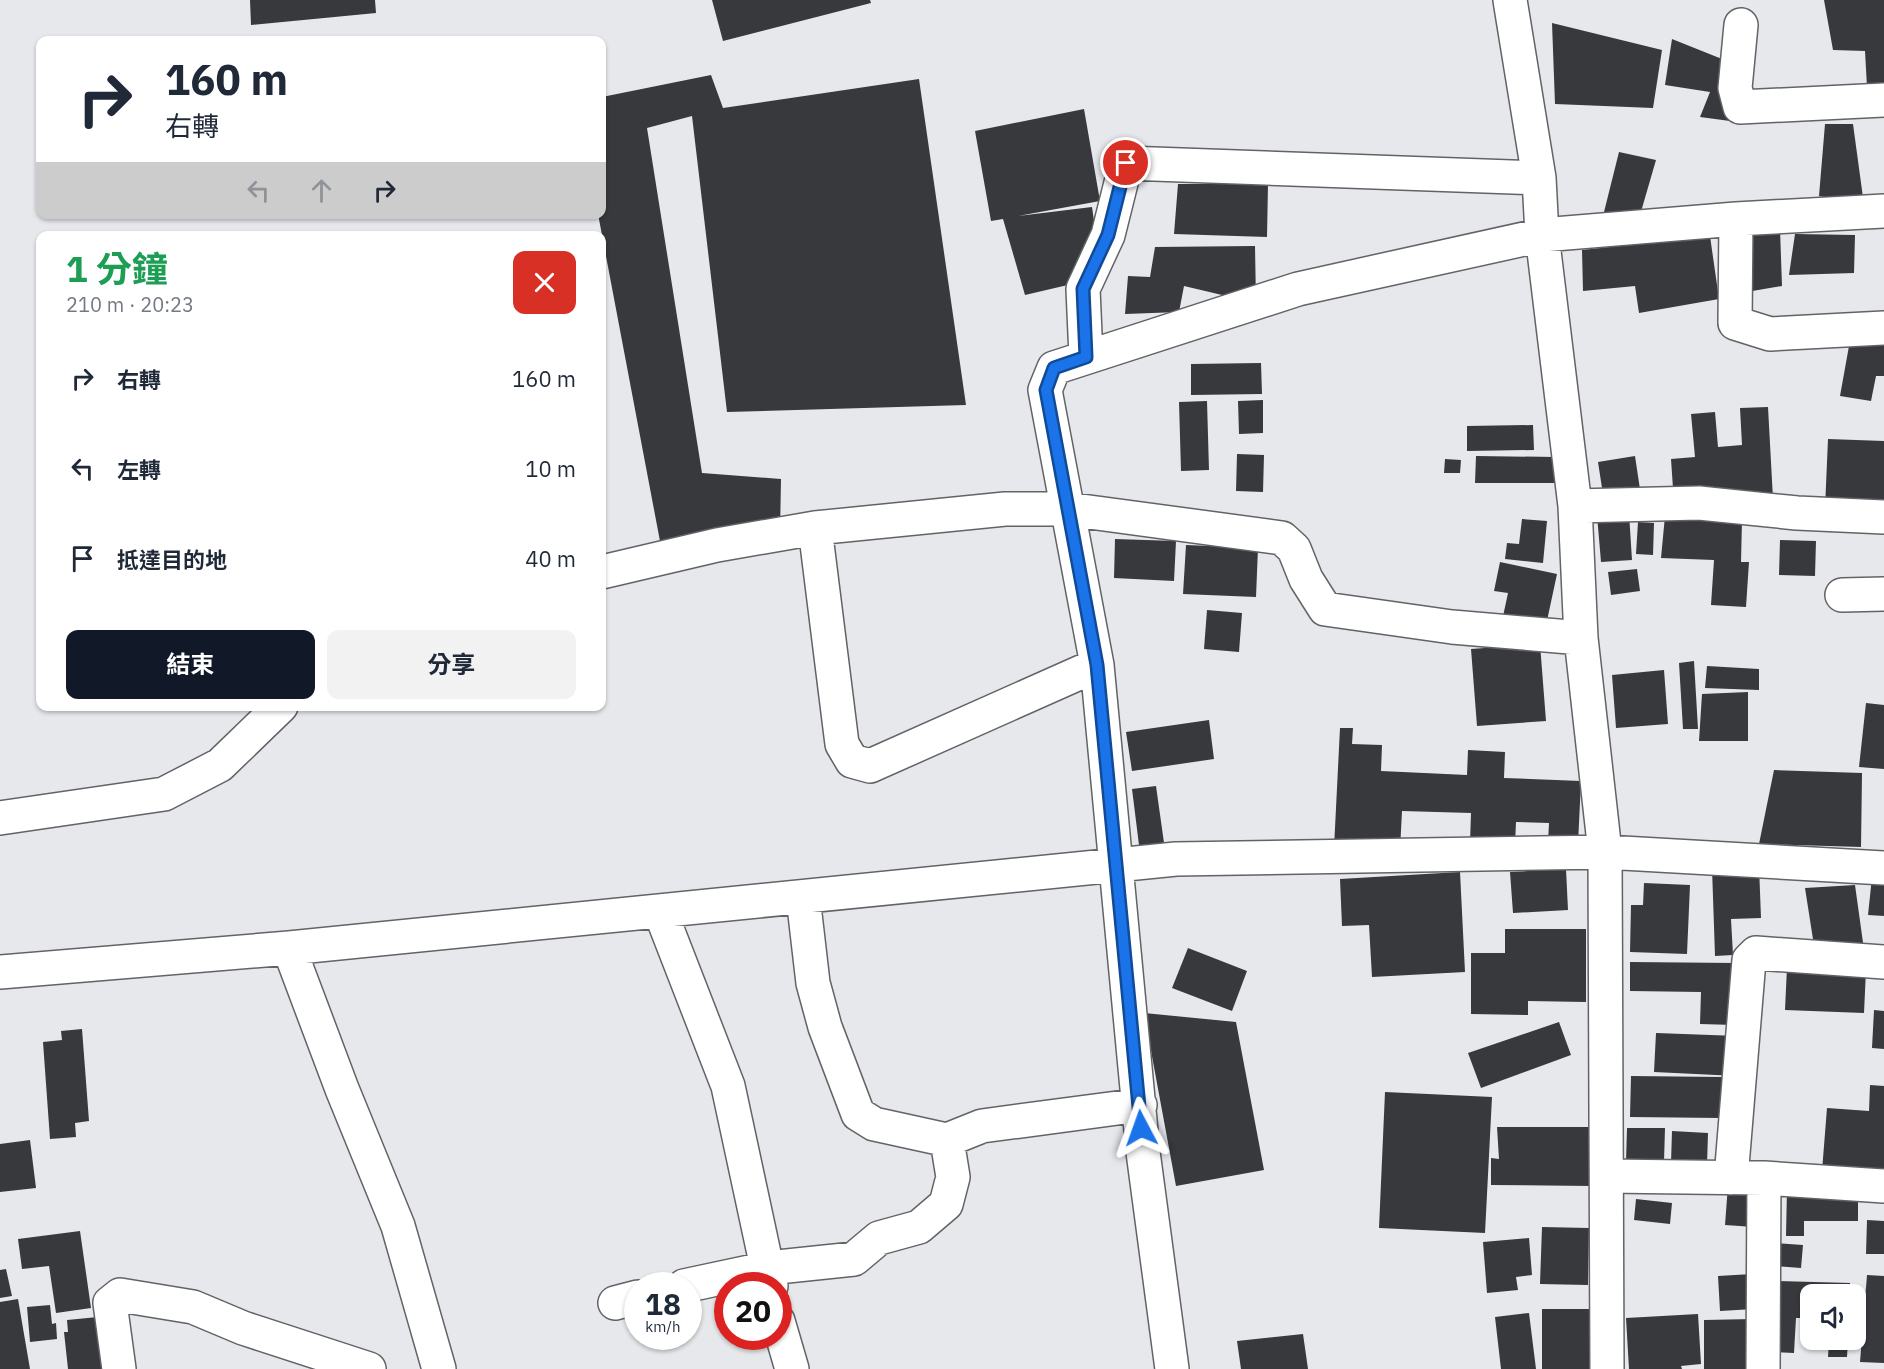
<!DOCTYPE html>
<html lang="zh-TW">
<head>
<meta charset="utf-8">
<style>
	body { margin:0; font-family:"IBM Plex Sans","Noto Sans TC",sans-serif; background:#f2f2f3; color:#1f2937; height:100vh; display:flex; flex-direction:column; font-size:22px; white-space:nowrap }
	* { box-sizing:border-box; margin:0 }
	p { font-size:20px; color:#747a83 }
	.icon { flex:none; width:33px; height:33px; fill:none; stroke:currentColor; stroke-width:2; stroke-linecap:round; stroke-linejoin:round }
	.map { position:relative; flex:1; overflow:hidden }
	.panel { position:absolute; left:36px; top:231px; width:570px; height:480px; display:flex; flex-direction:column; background:#fff; border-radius:12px; box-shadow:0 2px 4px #0004 }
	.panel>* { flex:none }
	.hud { position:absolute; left:36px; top:36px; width:570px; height:183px; border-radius:12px; box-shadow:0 2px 4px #0004; background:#fff; color:#1f2937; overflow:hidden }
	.controls { position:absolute; left:1800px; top:1284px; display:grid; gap:12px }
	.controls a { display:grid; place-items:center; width:66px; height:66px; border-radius:12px; background:#fff; box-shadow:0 2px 4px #0004; font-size:30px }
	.speed { position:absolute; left:624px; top:1272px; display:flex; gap:12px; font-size:30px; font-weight:700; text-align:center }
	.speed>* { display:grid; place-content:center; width:78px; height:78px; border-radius:50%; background:#fff; box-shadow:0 2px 4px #0004; line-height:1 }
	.speed small { font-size:15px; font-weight:400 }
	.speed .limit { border:9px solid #d22; background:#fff; color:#111 }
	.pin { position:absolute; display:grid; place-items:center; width:51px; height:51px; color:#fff; margin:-26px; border:3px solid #fff; border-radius:50%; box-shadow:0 2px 6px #0007 }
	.me { position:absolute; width:66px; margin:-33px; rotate:356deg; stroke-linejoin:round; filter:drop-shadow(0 0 4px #0008) }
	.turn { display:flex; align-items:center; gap:21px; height:126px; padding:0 30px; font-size:27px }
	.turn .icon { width:78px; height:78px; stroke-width:2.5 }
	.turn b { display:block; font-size:42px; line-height:51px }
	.lanes { display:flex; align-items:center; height:57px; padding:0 30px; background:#0003; justify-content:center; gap:30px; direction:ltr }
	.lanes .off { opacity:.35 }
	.round { display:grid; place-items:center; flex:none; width:63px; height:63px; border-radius:12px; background:#f2f2f3 }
	.head { display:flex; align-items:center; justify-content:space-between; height:102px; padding:0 30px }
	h1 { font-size:36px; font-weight:700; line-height:45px; color:#1e9e55 }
	.button { display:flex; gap:12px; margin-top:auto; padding:12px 30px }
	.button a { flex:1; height:69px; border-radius:12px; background:#111827; color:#fff; font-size:24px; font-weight:700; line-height:69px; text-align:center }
	.button a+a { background:#f2f2f3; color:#1f2937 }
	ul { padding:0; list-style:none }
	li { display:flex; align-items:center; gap:18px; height:90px; padding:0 30px }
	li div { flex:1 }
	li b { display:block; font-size:22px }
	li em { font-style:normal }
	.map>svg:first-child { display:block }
	.building { fill:#38393c }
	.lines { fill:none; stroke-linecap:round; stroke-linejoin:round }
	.minor-casing { stroke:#626367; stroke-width:36 }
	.minor { stroke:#fff; stroke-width:33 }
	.route-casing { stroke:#114b97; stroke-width:15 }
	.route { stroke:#1a73e8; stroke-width:10 }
</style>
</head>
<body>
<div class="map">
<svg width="1884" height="1369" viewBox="0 0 1884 1369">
	<rect width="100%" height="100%" fill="#e7e8ec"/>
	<path class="building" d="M250 0H375L376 13 251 25Z
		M712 0H870L871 3 723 41Z
		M1824 0H1884V85L1867 87 1865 51 1833 50Z
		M1552 23 1662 50 1653 108 1555 104Z
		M1672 39 1747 69 1730 121 1700 117 1710 92 1665 85Z
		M711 75 723 108 919 79 966 405 727 412 692 116 647 128 702 473 781 479 780 534 663 557 598 214H602V97Z
		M1084 109 1100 201 1018 216 1092 207 1102 277 1025 295 1003 219 991 221 975 131Z
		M1825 124H1853L1864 205 1819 196Z
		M1619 152 1656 160 1638 222 1604 212Z
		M1178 184H1268L1267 237 1174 234Z
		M1780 229 1782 286 1729 295 1719 238Z
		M1795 234 1855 235 1854 273 1789 275Z
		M1710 236 1719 299 1639 313 1635 286 1583 291 1582 250Z
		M1255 246 1256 303 1184 286 1179 312 1125 314 1128 276 1150 277 1155 247Z
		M1884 345V376H1876L1871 401 1840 396 1849 346Z
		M1261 363 1262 394 1191 395V364Z
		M1263 400V433L1239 434 1238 401Z
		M1207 401 1209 470 1181 471 1179 402Z
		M1768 407 1773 499 1674 503 1671 459 1695 457 1691 414 1715 412 1718 447 1742 445 1740 408Z
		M1533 425 1534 450 1467 451V426Z
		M1828 439 1884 441V510L1825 508Z
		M1237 454 1264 455 1263 492 1236 491Z
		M1476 456 1556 457V483H1475Z
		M1635 456 1641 496 1604 501 1598 462Z
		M1445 459 1461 460 1460 473H1444Z
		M1629 513 1632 560 1601 562 1597 515Z
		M1665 516 1742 520 1741 562H1749L1746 607 1711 605 1714 560 1661 558Z
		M1522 519 1547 521 1543 563 1505 559 1507 543 1519 544Z
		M1638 522 1654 523 1653 555 1636 554Z
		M1115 539 1176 541 1174 581 1114 578Z
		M1780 540 1816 541 1815 576 1779 575Z
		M1186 545 1258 548 1256 597 1183 594Z
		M1500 562 1557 574 1545 630 1502 621 1508 593 1494 591Z
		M1637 569 1640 591 1611 595 1608 572Z
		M1207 610 1242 613 1239 652 1204 649Z
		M1540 644 1546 721 1477 726 1471 649Z
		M1694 661 1698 729H1683L1679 663Z
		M1707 666 1759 669V690L1705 688Z
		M1664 670 1668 724 1616 728 1612 675Z
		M1748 692V741H1699L1702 694Z
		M1866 703 1884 705V769L1859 767Z
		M1209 720 1214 759 1132 771 1126 732Z
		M1340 728H1353L1352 744 1382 745 1381 771 1467 775 1468 750 1505 752 1504 778 1581 781 1578 844 1548 842 1549 823 1516 822 1515 845 1470 843 1471 813 1402 811 1400 850 1334 848Z
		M1774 770 1862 773 1861 847 1759 844Z
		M1156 786 1165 850 1140 853 1132 789Z
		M1759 866 1761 918 1731 919 1733 955 1715 956 1712 868Z
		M1566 869 1568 910 1513 913 1510 872Z
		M1460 872 1465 972 1372 977 1369 925 1342 926 1340 879Z
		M1872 877 1884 878V916L1868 915Z
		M1644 883 1690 885 1687 954 1630 952 1631 905H1643Z
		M1855 885 1865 957 1815 952 1805 888Z
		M1505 929H1586V1002L1528 1001V1015L1471 1014V953H1505Z
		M1188 948 1247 971 1232 1011 1172 988Z
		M1630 962 1736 963 1735 1025 1700 1024 1701 992 1630 991Z
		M1787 967 1866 970 1864 1013 1785 1010Z
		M1874 1010 1884 1011V1049L1872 1048Z
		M1144 1013 1236 1022 1264 1170 1176 1186Z
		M1559 1022 1571 1055 1481 1088 1468 1053Z
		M82 1029 89 1121 75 1123 76 1137 50 1139 43 1042 62 1040 61 1031Z
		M1656 1033 1738 1036 1737 1076 1654 1072Z
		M1631 1076 1722 1077 1721 1118 1630 1117Z
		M1870 1085 1884 1086V1177L1822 1171 1827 1108 1869 1111Z
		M1385 1092 1492 1097 1485 1233 1379 1228Z
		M1497 1127H1592V1186L1491 1185V1158L1499 1159Z
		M1627 1128H1665L1664 1162H1626Z
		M1672 1131 1708 1133 1707 1165 1671 1163Z
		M30 1140 36 1188 0 1192V1144Z
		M1728 1185 1757 1188 1754 1227 1725 1225Z
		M1787 1188H1858V1221H1804V1236H1786Z
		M1636 1199 1672 1203 1670 1224 1634 1220Z
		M1867 1220 1884 1221V1254H1866Z
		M1542 1227 1589 1228 1588 1285 1540 1284Z
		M80 1231 91 1308 56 1313 49 1266 22 1269 18 1239Z
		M1529 1238 1532 1275 1516 1277 1518 1290 1487 1293 1483 1242Z
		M1776 1243 1803 1245 1801 1268 1774 1266Z
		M6 1269 12 1296 0 1298V1270Z
		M1752 1274 1754 1309 1720 1311 1718 1276Z
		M1867 1275 1884 1276V1363L1860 1362Z
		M1776 1281 1850 1283 1849 1294H1810V1318H1796L1794 1353 1773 1352Z
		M18 1299 30 1369H0V1302Z
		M50 1305 52 1324 56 1323 57 1339 30 1342 27 1307Z
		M1542 1309H1593V1369H1542Z
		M1529 1313 1536 1369H1501L1495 1317Z
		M1698 1314 1701 1364 1681 1366 1682 1369H1629L1626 1318Z
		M98 1317 104 1369H68L64 1332H68L67 1320Z
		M1753 1319 1754 1369H1704V1320Z
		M1303 1334 1308 1369H1241L1237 1341Z
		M1829 1340H1848L1847 1357H1828Z"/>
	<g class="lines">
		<g class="minor-casing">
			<path id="minor" d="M1510 0 1539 178 1542 235 1575 506 1581 638 1605 852 1607 1369
				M1741 25 1735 88 1740 107 1884 100
				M1736 219 1735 323 1770 334 1884 328
				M1086 357 1083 289 1108 235 1126 163 1539 178
				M1575 506 1699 503 1797 513 1884 517
				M815 528 842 744 852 761 870 766 1097 665
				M602 572 717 545 815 528 1005 509H1067L1282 538 1294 549 1306 579 1325 609 1452 627 1581 638
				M1842 595 1884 594
				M0 818 164 794 220 765 281 706
				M803 897 813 983 825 1027 858 1114 874 1124 947 1140
				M660 911 728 1086 771 1286
				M289 948 342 1089 398 1226 439 1369
				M0 972 289 948 1176 859 1605 852 1884 868
				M1607 1176 1764 1178 1884 1186
				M1731 1178 1749 960 1756 953 1884 962
				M684 1286 768 1268 854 1259 879 1238 919 1227 946 1204 953 1177 947 1140 982 1126 1140 1105
				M615 1303 638 1297
				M778 1321 792 1369
				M119 1369 110 1303 120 1295 193 1307 243 1328 369 1369
				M1172 1369 1143 1152 1097 665 1045 390 1054 368 1298 289 1542 235 1736 219 1884 211
				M1763 1369 1764 1178"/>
		</g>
		<use href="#minor" class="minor"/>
	</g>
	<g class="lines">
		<g class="route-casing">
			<path id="route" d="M1126 163 1108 235 1083 289 1086 357 1054 368 1046 390 1097 665 1141 1128"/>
		</g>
		<use href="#route" class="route"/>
	</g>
</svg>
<div class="controls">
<a><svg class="icon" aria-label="sound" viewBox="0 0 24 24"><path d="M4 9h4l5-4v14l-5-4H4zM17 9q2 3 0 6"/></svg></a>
</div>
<div class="speed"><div>18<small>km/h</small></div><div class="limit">20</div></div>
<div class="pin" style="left:1126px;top:163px;background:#d93025"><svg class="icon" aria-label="arrive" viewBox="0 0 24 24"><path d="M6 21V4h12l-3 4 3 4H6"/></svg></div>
<svg class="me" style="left:1141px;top:1128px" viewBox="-20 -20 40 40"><path d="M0-17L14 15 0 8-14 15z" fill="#1a73e8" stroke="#fff" stroke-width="4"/></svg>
<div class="hud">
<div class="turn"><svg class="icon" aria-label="right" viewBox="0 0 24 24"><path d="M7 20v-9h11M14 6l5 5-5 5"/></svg><div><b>160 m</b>右轉</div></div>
<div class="lanes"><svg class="icon off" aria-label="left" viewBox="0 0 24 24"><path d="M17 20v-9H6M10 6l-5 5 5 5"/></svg><svg class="icon off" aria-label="ahead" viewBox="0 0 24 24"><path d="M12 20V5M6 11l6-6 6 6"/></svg><svg class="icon" aria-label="right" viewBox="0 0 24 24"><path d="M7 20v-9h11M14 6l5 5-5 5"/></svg></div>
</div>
<section class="panel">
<div class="head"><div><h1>1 分鐘</h1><p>210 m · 20:23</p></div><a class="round" style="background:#d93025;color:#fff"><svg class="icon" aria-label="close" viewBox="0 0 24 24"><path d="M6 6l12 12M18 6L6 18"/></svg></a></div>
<ul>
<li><svg class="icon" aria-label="right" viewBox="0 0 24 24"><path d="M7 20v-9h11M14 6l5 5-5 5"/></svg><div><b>右轉</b></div><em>160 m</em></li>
<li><svg class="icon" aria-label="left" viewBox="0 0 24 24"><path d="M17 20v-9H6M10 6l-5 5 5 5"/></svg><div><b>左轉</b></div><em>10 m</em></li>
<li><svg class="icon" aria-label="arrive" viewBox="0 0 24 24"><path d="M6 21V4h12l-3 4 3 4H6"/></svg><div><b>抵達目的地</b></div><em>40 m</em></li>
</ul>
<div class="button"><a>結束</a><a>分享</a></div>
</section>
</div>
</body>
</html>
